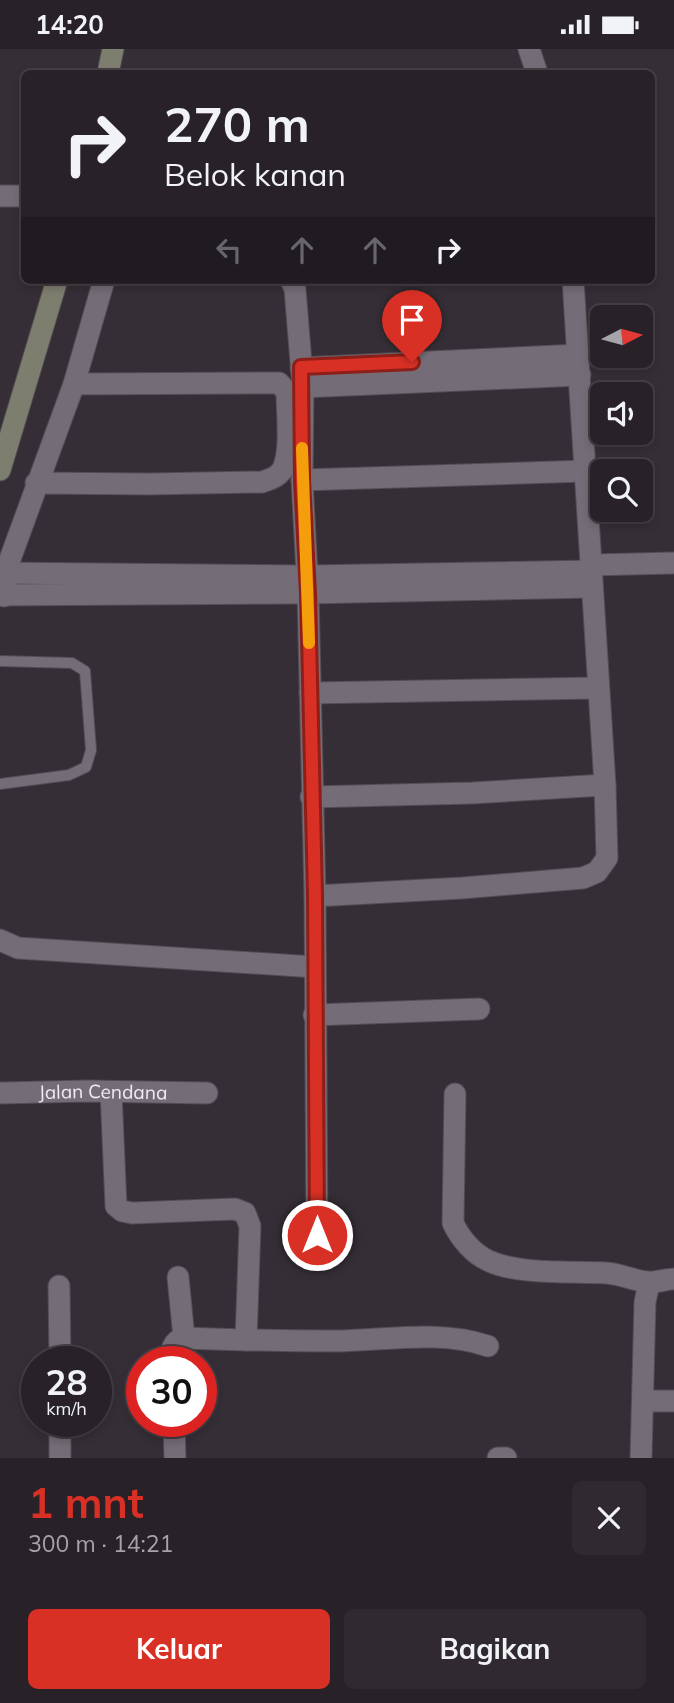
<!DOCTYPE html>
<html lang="id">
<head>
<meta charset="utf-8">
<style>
	body { margin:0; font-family:Mulish,sans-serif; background:#302a30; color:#f1f3f6; height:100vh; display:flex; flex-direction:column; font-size:26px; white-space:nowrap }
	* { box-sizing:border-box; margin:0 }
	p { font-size:23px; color:#a5a4a8 }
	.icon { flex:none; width:38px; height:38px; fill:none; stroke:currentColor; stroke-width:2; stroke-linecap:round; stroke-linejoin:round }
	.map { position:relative; height:1409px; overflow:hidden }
	.side { display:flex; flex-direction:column; background:#282228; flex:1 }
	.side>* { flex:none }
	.banner { position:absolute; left:21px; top:21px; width:634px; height:214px; border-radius:10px; box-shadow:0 4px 10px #0003,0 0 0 2px #443f45; background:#282228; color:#f1f3f6; overflow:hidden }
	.needle { width:46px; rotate:84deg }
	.buttons { position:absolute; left:590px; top:256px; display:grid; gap:14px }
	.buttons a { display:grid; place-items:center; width:63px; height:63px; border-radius:10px; background:#282228; box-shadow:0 4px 10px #0003,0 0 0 2px #443f45; font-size:35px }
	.speed { position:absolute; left:21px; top:1297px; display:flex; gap:14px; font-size:35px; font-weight:700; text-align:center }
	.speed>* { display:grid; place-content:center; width:91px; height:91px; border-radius:50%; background:#282228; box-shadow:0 4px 10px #0003,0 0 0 2px #443f45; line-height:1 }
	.speed small { font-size:18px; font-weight:400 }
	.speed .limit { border:10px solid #d22; background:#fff; color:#111 }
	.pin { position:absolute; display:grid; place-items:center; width:60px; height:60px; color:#fff; margin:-72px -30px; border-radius:50% 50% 50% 0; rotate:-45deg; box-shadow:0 0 7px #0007 }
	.pin .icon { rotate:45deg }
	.me { position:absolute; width:77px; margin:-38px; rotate:0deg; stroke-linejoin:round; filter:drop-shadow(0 0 5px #0008) }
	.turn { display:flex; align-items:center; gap:24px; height:147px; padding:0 28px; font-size:32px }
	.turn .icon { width:91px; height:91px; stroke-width:2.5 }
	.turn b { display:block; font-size:49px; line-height:60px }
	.lanes { display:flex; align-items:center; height:66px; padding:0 28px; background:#0003; justify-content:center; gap:35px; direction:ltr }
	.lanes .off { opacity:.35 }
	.round { display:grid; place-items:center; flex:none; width:74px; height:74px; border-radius:10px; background:#302a30 }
	.headline { display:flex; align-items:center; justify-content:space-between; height:119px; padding:0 28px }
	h1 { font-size:42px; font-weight:700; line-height:52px; color:#d93025 }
	.button { display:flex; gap:14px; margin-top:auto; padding:14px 28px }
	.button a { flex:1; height:80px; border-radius:10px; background:#d93025; color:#fff; font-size:28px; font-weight:700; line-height:80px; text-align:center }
	.button a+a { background:#302a30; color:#f1f3f6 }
	.status { display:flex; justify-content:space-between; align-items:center; height:49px; padding:0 35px; background:#282228; direction:ltr }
	.status svg { height:19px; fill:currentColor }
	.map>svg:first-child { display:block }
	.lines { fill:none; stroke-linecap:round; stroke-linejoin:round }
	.lane-casing { stroke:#534d55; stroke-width:12 }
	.street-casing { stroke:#534d55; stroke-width:23 }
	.secondary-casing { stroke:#534d55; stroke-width:23 }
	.lane { stroke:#746c76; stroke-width:10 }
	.street { stroke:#746c76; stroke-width:21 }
	.secondary { stroke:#7d7e6e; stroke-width:21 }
	.route-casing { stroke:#8d1f18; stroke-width:18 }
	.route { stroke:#d93025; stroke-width:12 }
	.slow { stroke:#f59e0b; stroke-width:12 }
	.labels { text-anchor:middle; stroke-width:6; stroke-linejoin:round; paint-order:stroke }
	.street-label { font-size:19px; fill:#f0ebf1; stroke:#352e36 }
</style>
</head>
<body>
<div class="status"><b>14:20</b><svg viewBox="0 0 49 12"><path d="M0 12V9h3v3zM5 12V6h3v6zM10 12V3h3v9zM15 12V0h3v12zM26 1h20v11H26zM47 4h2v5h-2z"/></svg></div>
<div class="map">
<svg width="674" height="1409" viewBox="0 0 674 1409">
	<rect width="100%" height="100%" fill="#352e36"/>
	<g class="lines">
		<g class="lane-casing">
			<path id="lane" d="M0 612 72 614 85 622 91 701 86 718 69 726 0 735"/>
		</g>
		<g class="street-casing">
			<g id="street">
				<path d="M529 0 537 24"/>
				<path d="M0 147H24"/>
				<path d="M291 231 295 240 303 338 302 431 585 422"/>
				<path d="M301 319 578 306"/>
				<path d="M74 335 104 231"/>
				<path d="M303 338 580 326"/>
				<path d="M302 431 308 544 315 847 317 1186"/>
				<path d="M591 516 674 514"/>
				<path d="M0 524 306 527 592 522"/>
				<path d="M0 546 308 544 592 538"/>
				<path d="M4 547 9 513 74 335 265 334H279L287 343C287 364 291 398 284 417 281 427 271 430 262 433L149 435 36 434"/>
				<path d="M310 644 598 639"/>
				<path d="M311 748 472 744 605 736"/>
				<path d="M315 847 462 839 583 829 597 823 607 809 605 736 573 231"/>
				<path d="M0 891 18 899 315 918"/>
				<path d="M314 966 479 960"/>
				<path d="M111 1043 116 1157 122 1162 132 1164 235 1160 245 1164 250 1177 246 1291"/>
				<path id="s1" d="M0 1044 87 1042 207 1044"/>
				<path d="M455 1045 453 1174C460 1189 473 1205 489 1212 519 1226 573 1222 606 1224 622 1225 634 1232 648 1233 655 1234 666 1230 674 1230"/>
				<path d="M178 1228 184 1289"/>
				<path d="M59 1237 60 1312"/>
				<path d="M171 1312C171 1301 172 1292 184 1289 236 1291 288 1292 339 1292 387 1291 442 1281 488 1297"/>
				<path d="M644 1352H674"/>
				<path d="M60 1372V1409"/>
				<path d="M174 1372 175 1409"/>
				<path d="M498 1409H506"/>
				<path d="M641 1409 645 1253 649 1234"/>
			</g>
		</g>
		<g class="secondary-casing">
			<path id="secondary" d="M108 24 113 0
				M0 421 57 231"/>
		</g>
		<use href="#lane" class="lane"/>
		<use href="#street" class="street"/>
		<use href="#secondary" class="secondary"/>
	</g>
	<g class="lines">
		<g class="route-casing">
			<path id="route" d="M317 1186 315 847 308 544 302 431 301 318 412 313"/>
		</g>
		<use href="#route" class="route"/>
		<path class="slow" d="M302 399 309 594"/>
	</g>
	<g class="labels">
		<g class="street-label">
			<text dy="7" stroke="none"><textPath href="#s1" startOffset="103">Jalan Cendana</textPath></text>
		</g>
	</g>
</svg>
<div class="buttons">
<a><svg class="needle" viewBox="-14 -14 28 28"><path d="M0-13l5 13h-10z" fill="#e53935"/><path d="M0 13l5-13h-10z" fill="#a5a4a8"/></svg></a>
<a><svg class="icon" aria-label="sound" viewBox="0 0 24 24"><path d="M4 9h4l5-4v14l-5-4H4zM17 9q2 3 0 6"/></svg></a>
<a><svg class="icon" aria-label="search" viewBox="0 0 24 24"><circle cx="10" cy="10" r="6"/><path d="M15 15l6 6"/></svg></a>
</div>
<div class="speed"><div>28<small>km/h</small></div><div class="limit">30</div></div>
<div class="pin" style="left:412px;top:313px;background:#d93025"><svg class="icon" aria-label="arrive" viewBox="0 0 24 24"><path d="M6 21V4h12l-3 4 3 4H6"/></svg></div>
<svg class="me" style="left:317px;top:1186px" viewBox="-20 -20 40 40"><circle r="17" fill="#d93025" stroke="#fff" stroke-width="3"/><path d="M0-11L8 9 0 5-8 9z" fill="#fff"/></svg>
<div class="banner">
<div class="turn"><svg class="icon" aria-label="right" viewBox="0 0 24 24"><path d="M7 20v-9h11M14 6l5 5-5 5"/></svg><div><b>270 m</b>Belok kanan</div></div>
<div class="lanes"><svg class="icon off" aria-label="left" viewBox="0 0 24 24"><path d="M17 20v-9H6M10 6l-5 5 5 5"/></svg><svg class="icon off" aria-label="ahead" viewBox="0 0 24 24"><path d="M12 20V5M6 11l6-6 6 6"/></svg><svg class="icon off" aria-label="ahead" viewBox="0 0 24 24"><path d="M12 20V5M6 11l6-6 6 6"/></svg><svg class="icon" aria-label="right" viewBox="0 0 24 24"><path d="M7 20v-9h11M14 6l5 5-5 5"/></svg></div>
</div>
</div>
<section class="side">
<div class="headline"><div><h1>1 mnt</h1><p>300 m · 14:21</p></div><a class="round"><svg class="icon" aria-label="close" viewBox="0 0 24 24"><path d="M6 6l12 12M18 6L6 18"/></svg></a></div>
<div class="button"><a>Keluar</a><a>Bagikan</a></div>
</section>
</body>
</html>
